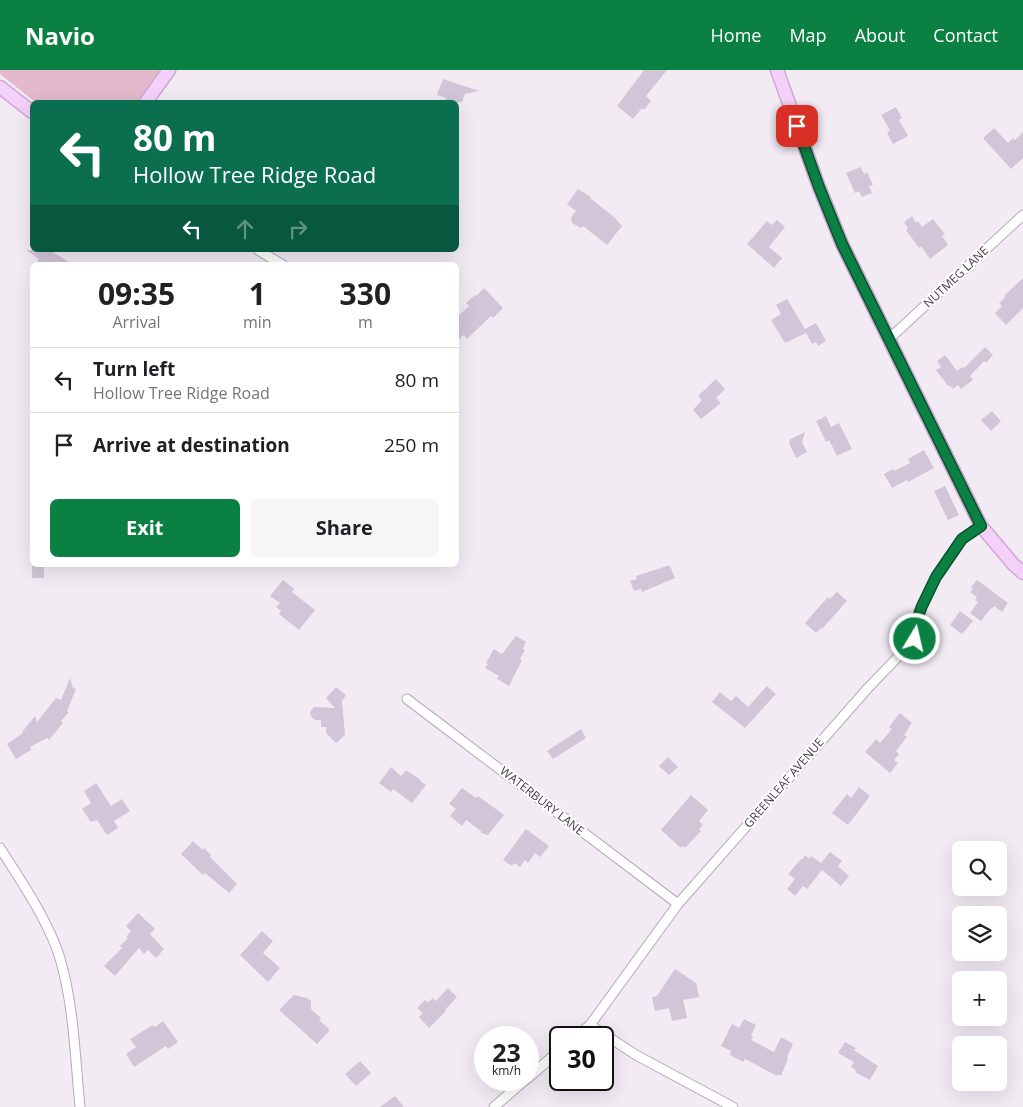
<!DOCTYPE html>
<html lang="en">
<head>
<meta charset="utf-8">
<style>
	body { margin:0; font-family:"Open Sans",sans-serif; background:#f6f6f6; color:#202124; height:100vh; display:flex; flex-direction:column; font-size:19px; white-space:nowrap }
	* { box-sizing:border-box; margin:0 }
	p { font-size:16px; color:#757577 }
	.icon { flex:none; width:28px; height:28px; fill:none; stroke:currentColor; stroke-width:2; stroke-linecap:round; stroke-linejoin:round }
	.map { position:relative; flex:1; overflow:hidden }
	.panel { position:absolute; left:30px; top:192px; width:429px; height:305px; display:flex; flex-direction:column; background:#fff; border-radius:8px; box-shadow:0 5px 20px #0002 }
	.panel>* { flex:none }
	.hud { position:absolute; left:30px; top:30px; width:429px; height:152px; border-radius:8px; box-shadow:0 5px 20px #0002; background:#0b6e4f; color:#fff; overflow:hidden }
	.buttons { position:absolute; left:952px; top:771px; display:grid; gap:10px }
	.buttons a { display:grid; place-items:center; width:55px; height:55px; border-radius:8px; background:#fff; box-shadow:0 5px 20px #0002; font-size:25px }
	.speed { position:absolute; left:474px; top:956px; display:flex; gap:10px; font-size:25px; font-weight:700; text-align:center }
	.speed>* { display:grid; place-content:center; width:65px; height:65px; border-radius:50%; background:#fff; box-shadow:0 5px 20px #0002; line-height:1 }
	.speed small { font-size:12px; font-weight:400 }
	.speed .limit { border:2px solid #111; border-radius:8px; background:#fff; color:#111 }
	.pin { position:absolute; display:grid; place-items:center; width:42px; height:42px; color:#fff; margin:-21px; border-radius:10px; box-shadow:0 2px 8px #0006 }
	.me { position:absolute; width:55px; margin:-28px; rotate:9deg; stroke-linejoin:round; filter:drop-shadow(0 0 4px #0008) }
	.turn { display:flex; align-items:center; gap:18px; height:105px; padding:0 20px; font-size:22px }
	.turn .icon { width:65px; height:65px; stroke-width:2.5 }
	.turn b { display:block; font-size:35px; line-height:42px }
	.lanes { display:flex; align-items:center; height:48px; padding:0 20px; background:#0003; justify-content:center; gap:25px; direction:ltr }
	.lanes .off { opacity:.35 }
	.eta { display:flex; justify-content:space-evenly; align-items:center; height:85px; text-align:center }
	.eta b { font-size:30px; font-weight:700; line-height:35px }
	.button { display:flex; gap:10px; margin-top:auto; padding:10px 20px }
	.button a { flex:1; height:58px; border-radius:8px; background:#0b8043; color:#fff; font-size:20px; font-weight:700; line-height:58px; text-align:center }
	.button a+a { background:#f6f6f6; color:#202124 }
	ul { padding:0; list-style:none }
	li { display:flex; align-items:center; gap:15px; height:65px; padding:0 20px; border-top:1px solid #e0e0e0 }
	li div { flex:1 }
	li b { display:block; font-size:19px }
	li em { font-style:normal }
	header { display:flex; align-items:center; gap:30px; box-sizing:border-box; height:70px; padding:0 25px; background:#0b8043; color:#fff }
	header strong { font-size:24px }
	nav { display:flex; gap:28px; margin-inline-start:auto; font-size:18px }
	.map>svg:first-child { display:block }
	.green { fill:#e3b9cb }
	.building { fill:#d2c5d7 }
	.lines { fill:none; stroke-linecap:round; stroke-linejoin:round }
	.street-casing { stroke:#b5a9b8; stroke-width:11 }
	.secondary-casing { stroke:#d0a7d7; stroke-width:15 }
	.street { stroke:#fff; stroke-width:9 }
	.secondary { stroke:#f4d1f9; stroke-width:12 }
	.route-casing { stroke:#07532c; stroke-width:12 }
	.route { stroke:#0b8043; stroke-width:9 }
	.labels { text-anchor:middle; stroke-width:4; stroke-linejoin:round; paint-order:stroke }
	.street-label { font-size:12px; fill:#443a47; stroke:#fff }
</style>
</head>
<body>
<header>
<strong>Navio</strong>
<nav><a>Home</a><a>Map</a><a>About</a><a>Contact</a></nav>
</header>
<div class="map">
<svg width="1023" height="1037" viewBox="0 0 1023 1037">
	<rect width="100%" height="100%" fill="#f2ebf4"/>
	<path class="green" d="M0 0H161L137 32H35L0 4Z"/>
	<path class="building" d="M644 0H667L646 26 651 31 644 40 642 38 633 49 617 36Z
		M443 9 479 21 465 24 462 32H445L446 28 437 25Z
		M896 37 902 48 899 50 908 66 893 74 887 63 890 60 881 45Z
		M994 58 1008 73 1013 68 1015 70 1023 62V88L1011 99 983 68Z
		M861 97 864 104 867 102 873 115 869 116 872 123 862 127 859 121 855 123 846 103Z
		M578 119 591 127 590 128 614 147 622 156 607 175 583 156 581 158 572 153 571 147 576 141 567 134Z
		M912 146 916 153 918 151 922 157 933 149 945 164 942 166 948 175 930 189 921 176 919 178 906 160 908 158 904 152Z
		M777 150 785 157 769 177 782 188 774 198 747 174 767 151 772 155Z
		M26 180H49L74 195H35L39 189Z
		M1023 208V238L1006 255 995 243 1002 236 999 233 1005 227 1004 226Z
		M484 218 503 238 493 248 491 246 467 269 463 265 456 272V248L469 236 466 233 475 225 476 226Z
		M787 229 805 259 816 253 826 271 818 276 816 272 812 274 806 263 785 273 771 250 781 244 776 235Z
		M985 277 993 285 986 293 984 291 970 306 973 310 961 319 958 315 953 319 949 315 948 316 936 300 941 297 937 291 945 285 957 301 962 297 964 298Z
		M716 309 725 319 716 328 721 333 701 349 693 340 702 330 698 326Z
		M992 341 1001 351 991 361 981 350Z
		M826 346 831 357 839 353 852 379 837 386 829 370 826 372 816 351Z
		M805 362 802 372 807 382 796 388 789 373 790 372 789 370Z
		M924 380 934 398 908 412 907 410 892 418 884 404 893 399 894 401 910 393 908 389Z
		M945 416 959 445 948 450 934 421Z
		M32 496H44V508H32Z
		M667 496H670L675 508 642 522 641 519 634 521 630 511 637 509 636 506Z
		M283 510 294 519 292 522 315 540 299 560 279 544 281 541 276 537 280 533 270 526Z
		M977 510 1008 533 1002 542 994 536 992 539 991 538 981 551 970 543 978 532 975 530 977 527 970 522 973 519 971 517Z
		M837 522 847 531 822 559 821 558 816 563 805 553 828 527 830 529Z
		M960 541 973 551 962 564 950 555Z
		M516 566 526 572 523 579 525 580 520 589 522 590 509 616 497 609 499 606 485 598 488 594 486 593 494 579 502 584Z
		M70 608 73 618 76 619 67 641 69 642 61 651 63 653 49 670 47 668 30 677 31 680 16 689 7 674 23 663 22 662 35 646 37 652 56 628 61 630Z
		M767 616 776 624 745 658 712 632 720 622 731 631 736 626 748 637Z
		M336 617 346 625 342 631 345 665 336 673 326 663V657H321V650H315L311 647 310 642 314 637 335 638 326 628Z
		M900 643 912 653 904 665 907 667 896 681 899 684 894 690 898 693 890 703 865 682 876 669 880 673 892 659 889 657Z
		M581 659 586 668 553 689 547 681Z
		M668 687 678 697 669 705 659 696Z
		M391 697 401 706 406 700 421 710 420 711 426 715 412 733 393 719 391 722 379 713Z
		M96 713 111 736 122 729 130 741 114 751 118 758 107 765 97 750 91 752 82 739 91 733 84 721Z
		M859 717 870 726 848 755 832 743 847 724 851 728Z
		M462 718 476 728 478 726 504 745 488 765 481 763V761L466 750 462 756 450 746 456 739 449 734Z
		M691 725 708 740 699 751 703 755 699 759 701 761 685 778 683 776 681 778 661 760Z
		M526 759 549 776 540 787 535 783 528 793 525 790 520 797 514 793 512 796 503 790Z
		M193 771 203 780 204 778 211 785 210 787 237 814 229 823 205 803 203 805 181 784Z
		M830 782 842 791 838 796 849 806 841 816 822 800 807 819 803 816 795 826 787 819 795 809 788 804 801 789 802 790 805 785 810 789 811 786 821 793Z
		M138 843 155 859 150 864 164 879 156 888 148 880 144 884 139 878 115 906 104 896 122 878 120 876 128 868 126 867 131 861 126 856Z
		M262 861 273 871 263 883 280 898 268 912 240 885Z
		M675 899 696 913 699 927 683 930 687 948 672 951 669 938 655 941 652 927 657 926Z
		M448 918 457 927 445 940 446 941 429 958 419 947 423 943 417 938 425 930 428 932 433 928 436 931Z
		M294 925 307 928 311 931V939L321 948 319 950 329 959V961L317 974 279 940Z
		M744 949 756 955 751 966 753 967 751 970 774 982 781 967 793 974 787 987 788 988 781 1006 778 1004 777 1006 745 989 743 992 730 985 731 981 721 976 732 954 739 958Z
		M163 951 178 972 168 979 166 976 134 997 126 984 136 977 130 969 153 955 155 957Z
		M845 972 856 978 854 980 878 996 870 1010 855 1002 856 1000 851 997 854 992 838 983Z
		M360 991 371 1003 356 1016 345 1004Z
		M395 1026 404 1037H380Z"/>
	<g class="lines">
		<g class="street-casing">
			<path id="street" d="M258 180 283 195
				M889 269 1023 145
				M407 629 678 834
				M0 778C21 811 46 847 59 885 74 934 75 987 80 1037
				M590 955 636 985 733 1037
				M574 968 590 955 678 834 868 618 915 569 916 553 922 536 936 507 962 469 981 456
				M528 1008 560 980
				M494 1037 525 1010"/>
		</g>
		<g class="secondary-casing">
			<path id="secondary" d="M777 0 819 117 842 174 981 456 1013 494 1023 503
				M0 17 32 42
				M146 32 169 0"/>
		</g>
		<use href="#street" class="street"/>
		<use href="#secondary" class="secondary"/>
	</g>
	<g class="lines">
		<g class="route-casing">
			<path id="route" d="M797 56 819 117 842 174 981 456 962 469 936 507 922 536 916 552 915 569"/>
		</g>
		<use href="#route" class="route"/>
	</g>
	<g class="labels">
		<g class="street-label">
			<text transform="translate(956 207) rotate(-43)" y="4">NUTMEG LANE</text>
			<text transform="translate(784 713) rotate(-49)" y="4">GREENLEAF AVENUE</text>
			<text transform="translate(542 731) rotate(38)" y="4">WATERBURY LANE</text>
		</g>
	</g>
</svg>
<div class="buttons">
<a><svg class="icon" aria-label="search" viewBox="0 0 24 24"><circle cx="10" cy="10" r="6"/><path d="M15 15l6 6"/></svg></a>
<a><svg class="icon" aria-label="layers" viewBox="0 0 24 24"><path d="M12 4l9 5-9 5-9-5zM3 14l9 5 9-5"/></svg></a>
<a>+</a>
<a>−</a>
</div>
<div class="speed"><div>23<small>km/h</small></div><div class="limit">30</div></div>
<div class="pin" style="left:797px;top:56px;background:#d93025"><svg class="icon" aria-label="arrive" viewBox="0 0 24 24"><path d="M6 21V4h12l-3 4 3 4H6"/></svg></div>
<svg class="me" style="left:915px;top:569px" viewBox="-20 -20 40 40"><circle r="17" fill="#0b8043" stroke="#fff" stroke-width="3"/><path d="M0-11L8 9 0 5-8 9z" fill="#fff"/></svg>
<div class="hud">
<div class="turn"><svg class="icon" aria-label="left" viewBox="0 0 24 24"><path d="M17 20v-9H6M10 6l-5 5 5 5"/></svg><div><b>80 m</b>Hollow Tree Ridge Road</div></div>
<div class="lanes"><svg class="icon" aria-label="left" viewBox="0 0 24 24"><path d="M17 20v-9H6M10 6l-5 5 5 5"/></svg><svg class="icon off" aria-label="ahead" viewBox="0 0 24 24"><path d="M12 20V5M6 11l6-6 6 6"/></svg><svg class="icon off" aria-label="right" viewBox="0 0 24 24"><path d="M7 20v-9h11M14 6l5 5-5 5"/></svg></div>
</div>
<section class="panel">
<div class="eta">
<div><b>09:35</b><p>Arrival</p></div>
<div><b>1</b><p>min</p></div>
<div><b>330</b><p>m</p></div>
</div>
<ul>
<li><svg class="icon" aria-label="left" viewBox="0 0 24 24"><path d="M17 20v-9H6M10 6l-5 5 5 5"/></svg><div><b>Turn left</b><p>Hollow Tree Ridge Road</p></div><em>80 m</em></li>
<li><svg class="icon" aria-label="arrive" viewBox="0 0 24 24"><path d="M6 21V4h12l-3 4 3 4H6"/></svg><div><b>Arrive at destination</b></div><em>250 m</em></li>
</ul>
<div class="button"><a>Exit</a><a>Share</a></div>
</section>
</div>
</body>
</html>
